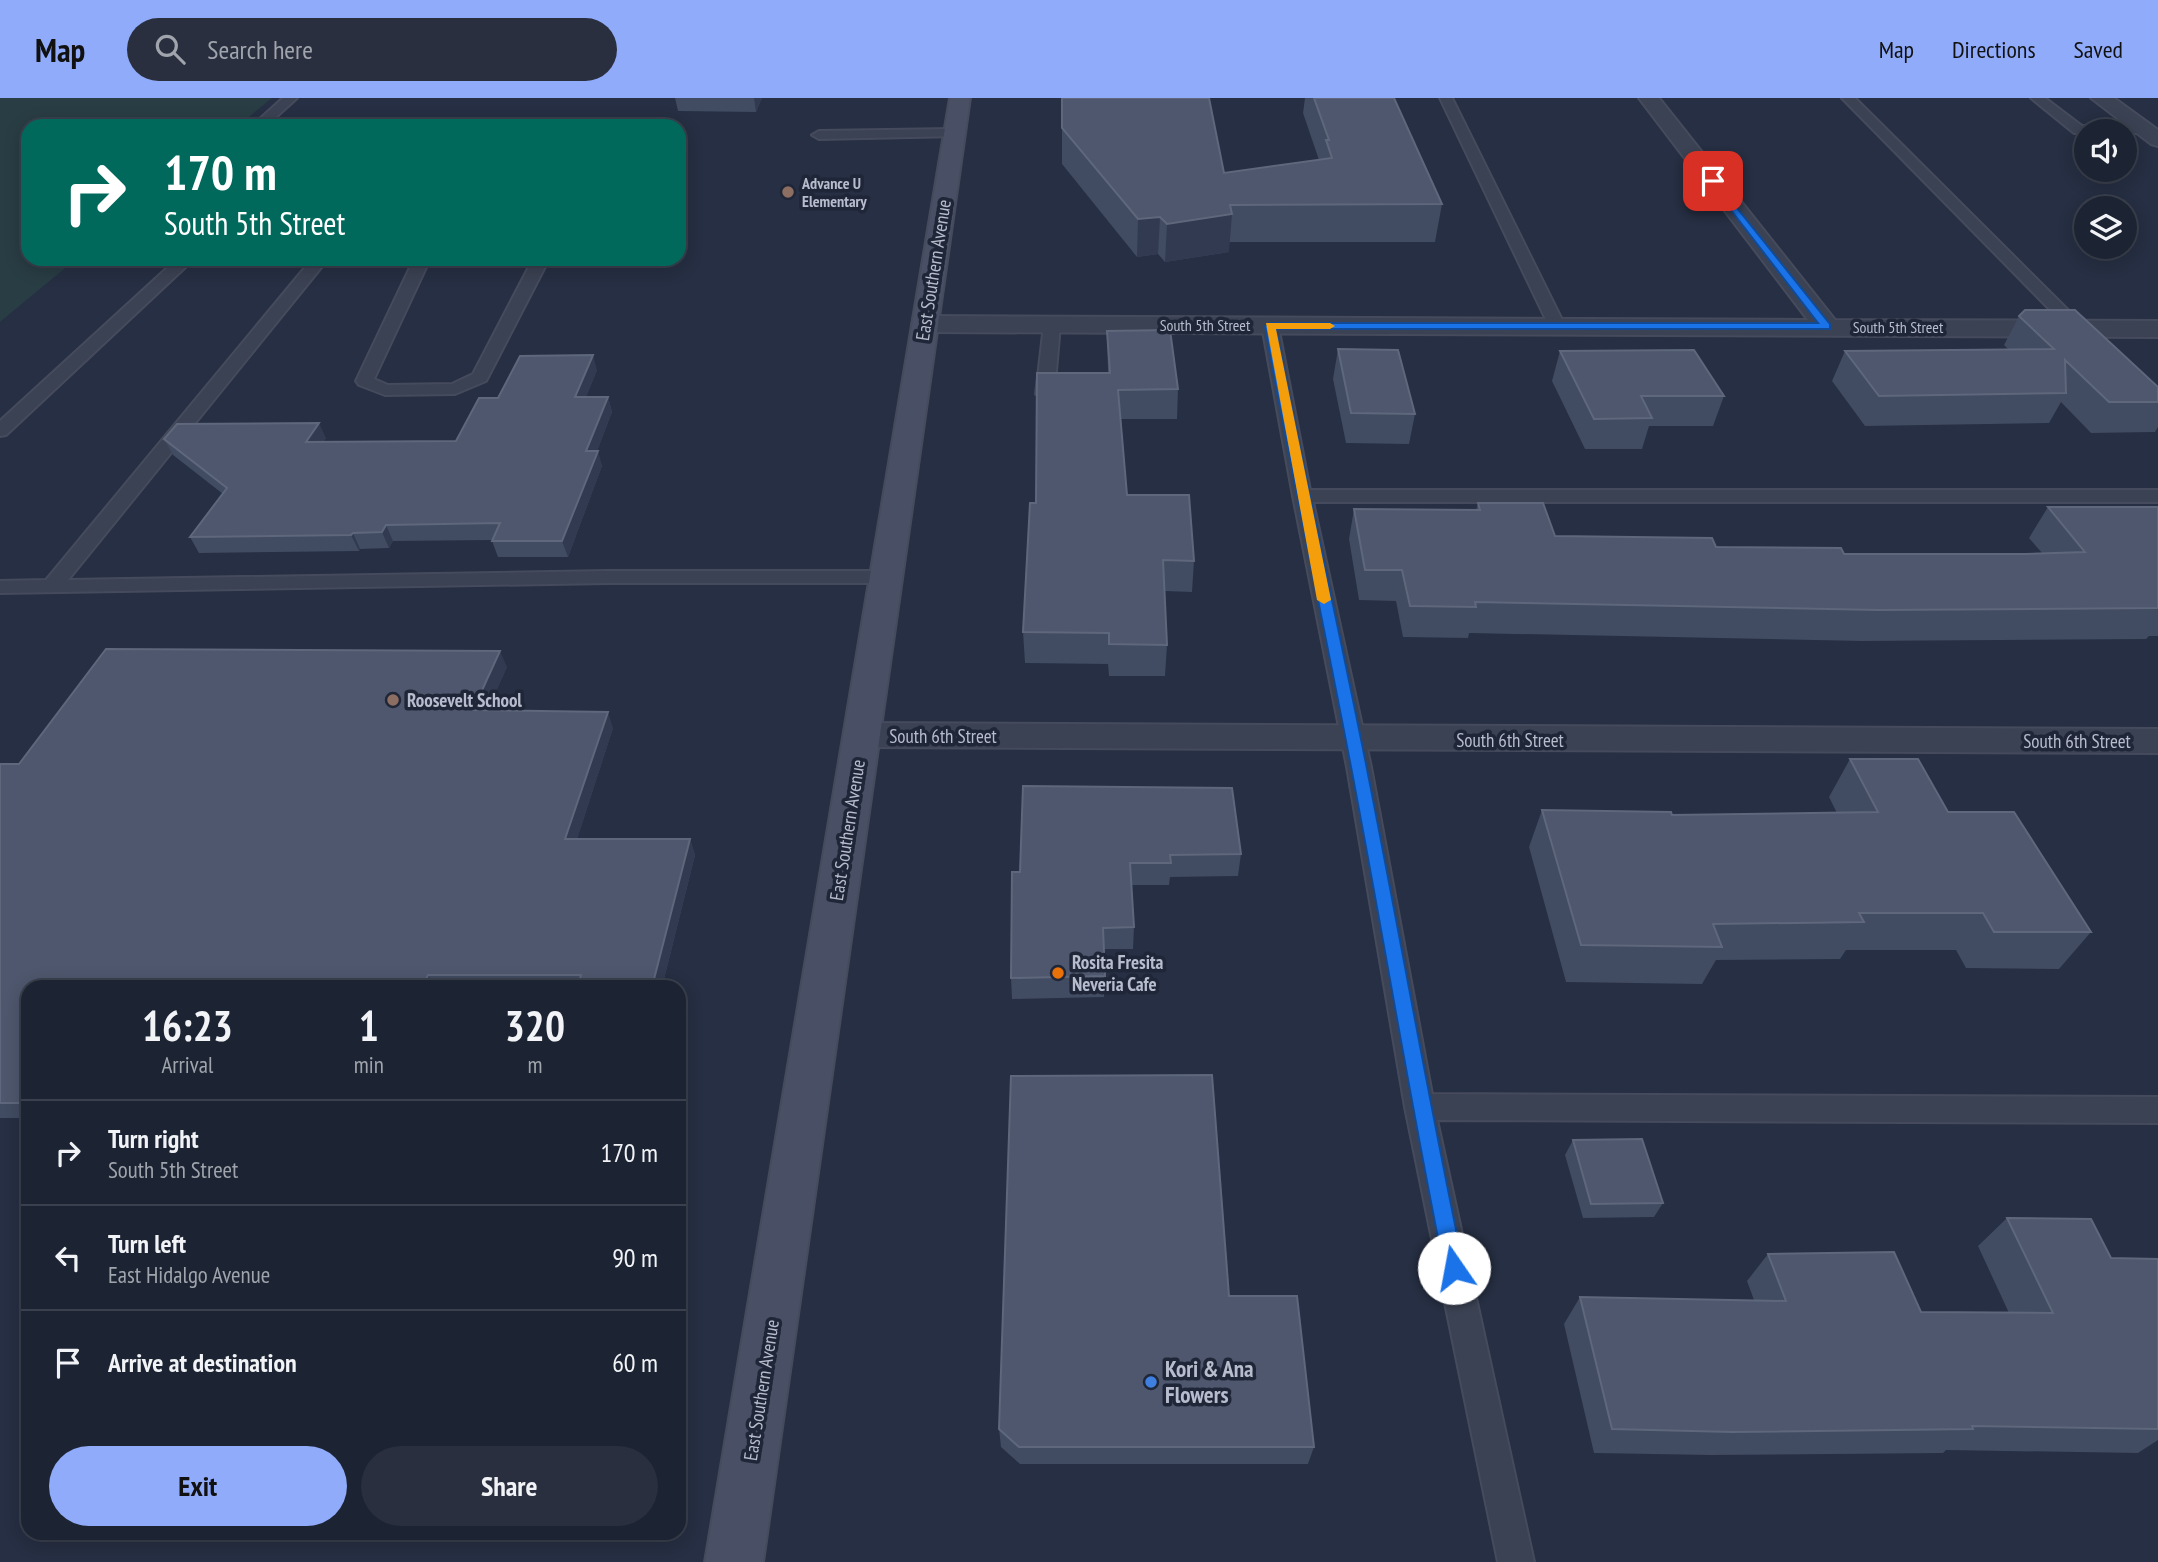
<!DOCTYPE html>
<html lang="en">
<head>
<meta charset="utf-8">
<style>
	body { margin:0; font-family:"PT Sans Narrow",sans-serif; background:#292f3e; color:#f1f3f6; height:100vh; display:flex; flex-direction:column; font-size:26px; white-space:nowrap }
	* { box-sizing:border-box; margin:0 }
	p { font-size:23px; color:#a0a4ac }
	.icon { flex:none; width:38px; height:38px; fill:none; stroke:currentColor; stroke-width:2; stroke-linecap:round; stroke-linejoin:round }
	.map { position:relative; flex:1; overflow:hidden }
	.side { position:absolute; left:21px; top:882px; width:665px; height:560px; display:flex; flex-direction:column; background:#1c2332; border-radius:21px; box-shadow:0 4px 18px #0003,0 0 0 2px #3a404d }
	.side>* { flex:none }
	.top-card { position:absolute; left:21px; top:21px; width:665px; height:147px; border-radius:21px; box-shadow:0 4px 18px #0003,0 0 0 2px #3a404d; background:#00695c; color:#fff; overflow:hidden }
	.buttons { position:absolute; left:2074px; top:21px; display:grid; gap:14px }
	.buttons a { display:grid; place-items:center; width:63px; height:63px; border-radius:50%; background:#1c2332; box-shadow:0 4px 18px #0003,0 0 0 2px #3a404d; font-size:35px }
	.pin { position:absolute; display:grid; place-items:center; width:60px; height:60px; color:#fff; margin:-30px; border-radius:14px; box-shadow:0 4px 10px #0006 }
	.me { position:absolute; width:77px; margin:-38px; rotate:348deg; stroke-linejoin:round; filter:drop-shadow(0 0 5px #0008) }
	.turn { display:flex; align-items:center; gap:24px; height:147px; padding:0 28px; font-size:32px }
	.turn .icon { width:91px; height:91px; stroke-width:2.5 }
	.turn b { display:block; font-size:49px; line-height:60px }
	.eta { display:flex; justify-content:space-evenly; align-items:center; height:119px; text-align:center }
	.eta b { font-size:42px; font-weight:700; line-height:49px }
	.cta { display:flex; gap:14px; margin-top:auto; padding:14px 28px }
	.cta a { flex:1; height:80px; border-radius:42px; background:#90abfa; color:#111; font-size:28px; font-weight:700; line-height:80px; text-align:center }
	.cta a+a { background:#292f3e; color:#f1f3f6 }
	ul { padding:0; list-style:none }
	li { display:flex; align-items:center; gap:21px; height:105px; padding:0 28px; border-top:2px solid #3a404d }
	li div { flex:1 }
	li b { display:block; font-size:26px }
	li em { font-style:normal }
	header { display:flex; align-items:center; gap:42px; box-sizing:border-box; height:98px; padding:0 35px; background:#90abfa; color:#111 }
	header strong { font-size:33px }
	nav { display:flex; gap:38px; margin-inline-start:auto; font-size:24px }
	.search { width:490px; height:63px; background:#292f3e; display:flex; align-items:center; gap:18px; box-sizing:border-box; padding:0 24px; border-radius:38px; color:#a0a4ac; font-size:26px }
	.map>svg:first-child { display:block }
	.green { fill:#293d44 }
	.lines { fill:none; stroke-linecap:round; stroke-linejoin:round }
	.service-casing { stroke:#454b5c; stroke-width:4 }
	.minor-casing { stroke:#454b5c; stroke-width:4 }
	.secondary-casing { stroke:#454b5c; stroke-width:4 }
	.service { fill:#3b4253; fill-rule:evenodd }
	.minor { fill:#3b4253; fill-rule:evenodd }
	.secondary { fill:#495066; fill-rule:evenodd }
	.wall { fill:#414b61 }
	.shaded-wall { fill:#313a50 }
	.building { fill:#4e576d; stroke:#5e677c; stroke-width:2 }
	.route { fill:#1a73e8; stroke:#114b97; stroke-width:2 }
	.slow { fill:#f59e0b }
	.education-dot { fill:#8d6e63; stroke:#1f2638; stroke-width:2.5 }
	.food-dot { fill:#e8710a; stroke:#1f2638; stroke-width:2.5 }
	.shop-dot { fill:#3f7fe0; stroke:#1f2638; stroke-width:2.5 }
	.labels { text-anchor:middle; stroke-width:7; stroke-linejoin:round; paint-order:stroke }
	.far-poi-label { font-size:16px; font-weight:bold; fill:#b8bdcd; stroke:#1f2638; text-anchor:start }
	.far-street-label { font-size:16px; fill:#b8bdcd; stroke:#1f2638 }
	.street-label { font-size:19px; fill:#b8bdcd; stroke:#1f2638 }
	.poi-label { font-size:19px; font-weight:bold; fill:#b8bdcd; stroke:#1f2638; text-anchor:start }
	.near-poi-label { font-size:23px; font-weight:bold; fill:#b8bdcd; stroke:#1f2638; text-anchor:start }
</style>
</head>
<body>
<header>
<strong>Map</strong>
<div class="search"><svg class="icon" aria-label="search" viewBox="0 0 24 24"><circle cx="10" cy="10" r="6"/><path d="M15 15l6 6"/></svg>Search here</div>
<nav><a>Map</a><a>Directions</a><a>Saved</a></nav>
</header>
<div class="map">
<svg width="2158" height="1464" viewBox="0 0 2158 1464">
	<rect width="100%" height="100%" fill="#262f43"/>
	<path class="green" d="M0 0H272L238 28H28V161H76L0 224Z"/>
	<g class="lines">
		<g class="service-casing">
			<path id="service" d="M283 0H297L266 28H252Z
				M1440 0H1452L1565 228 1563 231 1557 233 1549 228Z
				M1842 0H1855L2084 228 2086 231 2084 234H2072Z
				M2031 0H2045L2082 28 2144 27 2150 31 2144 35H2074Z
				M953 31 958 32V38L819 41 812 37 819 33Z
				M177 161H194L6 337 0 338V323Z
				M312 161H328L68 482 608 473H886L893 475 896 479 893 483 886 485H608L0 495V483L46 482Z
				M414 161H430L374 281 388 287 452 286 473 276 533 161H549L486 283 455 296 385 297 359 287 356 283Z
				M1052 222 1060 227 1054 296 1045 301 1036 296 1044 227Z
				M1270 223 1278 228 1310 392H2158V404H1313L1371 669 1432 996 2158 999V1025L1437 1022 1534 1464H1498L1405 1009 1347 669 1293 398 1262 228Z"/>
		</g>
		<g class="minor-casing">
			<path id="minor" d="M1639 0H1659L1835 222 2158 223V239L925 234 916 231 912 226 916 221 925 218 1808 222Z
				M2091 0H2114L2158 32V48L2151 46Z
				M862 625 2158 631V655L862 649 849 646 844 637 849 628Z"/>
		</g>
		<g class="secondary-casing">
			<path id="secondary" d="M950 0H970L763 1464H705Z"/>
		</g>
		<use href="#service" class="service"/>
		<use href="#minor" class="minor"/>
		<use href="#secondary" class="secondary"/>
	</g>
	<path class="wall" d="M675 0H762L756 14 678 13Z
		M1062 0 1224 75 1319 62 1303 15 1305 0H1394L1442 106 1435 144H1229V154L1165 164 1158 156 1137 159 1062 66Z
		M2019 218 2158 289V329L2155 334 2091 335 2061 304 2049 325 1865 328 1832 283 1845 253 2008 251 2004 247Z
		M1107 233 1178 291 1177 321H1121L1127 397 1194 463 1192 494 1165 493 1167 547 1165 578H1109L1108 566 1025 565 1023 534 1036 405 1108 275Z
		M1338 251 1415 316 1409 346 1346 345 1333 281Z
		M1560 253 1724 298 1713 328H1649L1642 351H1585L1552 283Z
		M597 272 586 299H608L612 314 597 353 602 368 568 459H498L492 443 493 442 393 443 389 450 360 451 359 453 199 455 190 439 223 396 173 357 164 341 326 340 323 344 456 343 498 300Z
		M1478 405 1555 438 1844 456 2042 455 2029 440 2048 409H2158V538H2149L2146 541 1863 543 1469 535 1468 540 1403 539 1396 503 1359 502 1349 441 1354 411 1476 412Z
		M507 569 487 613 613 630 577 741H690L695 757 662 889H28V1020H0V666H19Z
		M1850 661 1948 714 2091 834 2059 871 1966 870 1956 852H1846L1840 861 1716 862 1702 886 1566 884 1529 749 1542 712 1672 717 1837 715 1829 699Z
		M1023 688 1241 756 1238 778 1170 779 1169 787H1131L1134 829 1133 851H1104V899L1012 901 1011 880 1020 774Z
		M1573 1042 1663 1105 1654 1119 1583 1120 1565 1057Z
		M2007 1120 2111 1160 2158 1161V1342L2138 1355 1946 1352 1943 1355 1710 1357 1594 1355 1564 1226 1580 1199 1754 1202 1747 1183 1768 1156 1921 1214 2009 1215 1978 1148Z
		M1229 1198 1314 1349 1308 1366H1020L1001 1349 999 1331Z"/>
	<path class="shaded-wall" d="M754 0H762L756 14Z
		M1232 116 1229 154 1165 164 1167 126Z
		M1160 119 1158 156 1137 159 1138 121Z
		M593 257 597 272 580 314 575 299Z
		M608 299 612 314 591 369 586 353Z
		M319 325 326 340 313 360 306 344Z
		M598 353 602 368 568 459 562 443Z
		M386 427 393 443 389 450 382 434Z
		M353 435 360 451 359 453 351 437Z
		M500 553 507 569 480 629 473 612Z
		M608 614 613 630 572 757 565 741Z
		M690 741 695 757 662 889H652Z
		M428 877 435 889H423Z"/>
	<path class="building" d="M1062 0H1209L1224 75 1332 60 1326 42H1329L1314 0H1394L1442 106 1230 107 1232 116 1167 126 1160 119 1138 121 1062 30Z
		M2025 212H2075L2158 289V304H2109L2065 262 2066 295 1879 298 1845 253 2054 251 2019 218Z
		M1170 232 1178 291 1118 292 1127 397H1189L1194 463 1163 462 1167 547 1109 546V535L1023 534 1030 405H1036L1037 275H1110L1107 233Z
		M1338 251 1398 252 1415 316 1351 315Z
		M1694 252 1724 298H1641L1652 320 1594 321 1560 253Z
		M593 257 575 299H608L586 353H598L562 443H492L500 425 386 427 382 434 353 435 351 437 190 439 227 390 164 341 177 326 319 325 306 344 456 343 479 300H498L520 258Z
		M1478 405H1543L1555 438 1712 440 1716 449 1841 450 1844 456H2025L2085 454 2048 409H2158V510L1879 512 1475 504 1476 509 1410 508 1402 472H1365L1354 411 1480 412Z
		M106 551 500 553 473 612 608 614 565 741H690L652 889H578L581 877H428L423 889H28V1005H0V666H19Z
		M1850 661H1918L1948 714H2014L2091 834H1994L1983 815H1859L1864 824 1713 826 1722 849 1581 847 1542 712 1671 714 1672 717 1878 714Z
		M1023 688 1232 690 1241 756 1170 757 1171 765H1130L1134 829 1103 830 1105 878 1011 880 1012 774H1020Z
		M1212 977 1229 1198H1297L1314 1349H1019L999 1331 1011 978Z
		M1642 1041 1663 1105 1591 1106 1573 1042Z
		M2007 1120 2091 1121 2111 1160 2158 1161V1331L1972 1328 1973 1331 1732 1334 1612 1331 1580 1199 1786 1203 1768 1156 1894 1154 1921 1214 2053 1215Z"/>
	<path class="route" d="M1713 80 1830 226V231H1276C1304 378 1338 524 1367 671 1400 837 1429 1004 1464 1170L1461 1176 1454 1179 1447 1176 1444 1170C1410 1003 1383 836 1351 669 1323 522 1291 375 1265 228L1270 225H1818L1710 85 1709 83Z"/>
	<path class="slow" d="M1266 225H1330L1335 228 1330 231H1276L1331 502 1324 506 1317 502Z"/>
	<g class="education-dot">
		<circle cx="788" cy="94" r="7"/>
		<circle cx="393" cy="602" r="7"/>
	</g>
	<circle class="food-dot" cx="1058" cy="875" r="7"/>
	<circle class="shop-dot" cx="1151" cy="1284" r="7"/>
	<g class="labels">
		<g class="far-poi-label">
			<text x="802" y="91">Advance U<tspan x="802" dy="18">Elementary</tspan></text>
		</g>
		<g class="far-street-label">
			<text x="1205" y="233">South 5th Street</text>
			<text x="1898" y="235">South 5th Street</text>
		</g>
		<g class="street-label">
			<text transform="translate(933 172) rotate(-81)" y="7">East Southern Avenue</text>
			<text x="943" y="645">South 6th Street</text>
			<text x="1510" y="649">South 6th Street</text>
			<text x="2077" y="650">South 6th Street</text>
			<text transform="translate(847 732) rotate(-81)" y="7">East Southern Avenue</text>
			<text transform="translate(761 1292) rotate(-81)" y="7">East Southern Avenue</text>
		</g>
		<g class="poi-label">
			<text x="407" y="609">Roosevelt School</text>
			<text x="1072" y="871">Rosita Fresita<tspan x="1072" dy="22">Neveria Cafe</tspan></text>
		</g>
		<g class="near-poi-label">
			<text x="1165" y="1279">Kori &amp; Ana<tspan x="1165" dy="26">Flowers</tspan></text>
		</g>
	</g>
</svg>
<div class="buttons">
<a><svg class="icon" aria-label="sound" viewBox="0 0 24 24"><path d="M4 9h4l5-4v14l-5-4H4zM17 9q2 3 0 6"/></svg></a>
<a><svg class="icon" aria-label="layers" viewBox="0 0 24 24"><path d="M12 4l9 5-9 5-9-5zM3 14l9 5 9-5"/></svg></a>
</div>
<div class="pin" style="left:1713px;top:83px;background:#d93025"><svg class="icon" aria-label="arrive" viewBox="0 0 24 24"><path d="M6 21V4h12l-3 4 3 4H6"/></svg></div>
<svg class="me" style="left:1454px;top:1170px" viewBox="-20 -20 40 40"><circle r="19" fill="#fff"/><path d="M0-13L10 11 0 6-10 11z" fill="#1a73e8"/></svg>
<div class="top-card">
<div class="turn"><svg class="icon" aria-label="right" viewBox="0 0 24 24"><path d="M7 20v-9h11M14 6l5 5-5 5"/></svg><div><b>170 m</b>South 5th Street</div></div>
</div>
<section class="side">
<div class="eta">
<div><b>16:23</b><p>Arrival</p></div>
<div><b>1</b><p>min</p></div>
<div><b>320</b><p>m</p></div>
</div>
<ul>
<li><svg class="icon" aria-label="right" viewBox="0 0 24 24"><path d="M7 20v-9h11M14 6l5 5-5 5"/></svg><div><b>Turn right</b><p>South 5th Street</p></div><em>170 m</em></li>
<li><svg class="icon" aria-label="left" viewBox="0 0 24 24"><path d="M17 20v-9H6M10 6l-5 5 5 5"/></svg><div><b>Turn left</b><p>East Hidalgo Avenue</p></div><em>90 m</em></li>
<li><svg class="icon" aria-label="arrive" viewBox="0 0 24 24"><path d="M6 21V4h12l-3 4 3 4H6"/></svg><div><b>Arrive at destination</b></div><em>60 m</em></li>
</ul>
<div class="cta"><a>Exit</a><a>Share</a></div>
</section>
</div>
</body>
</html>
